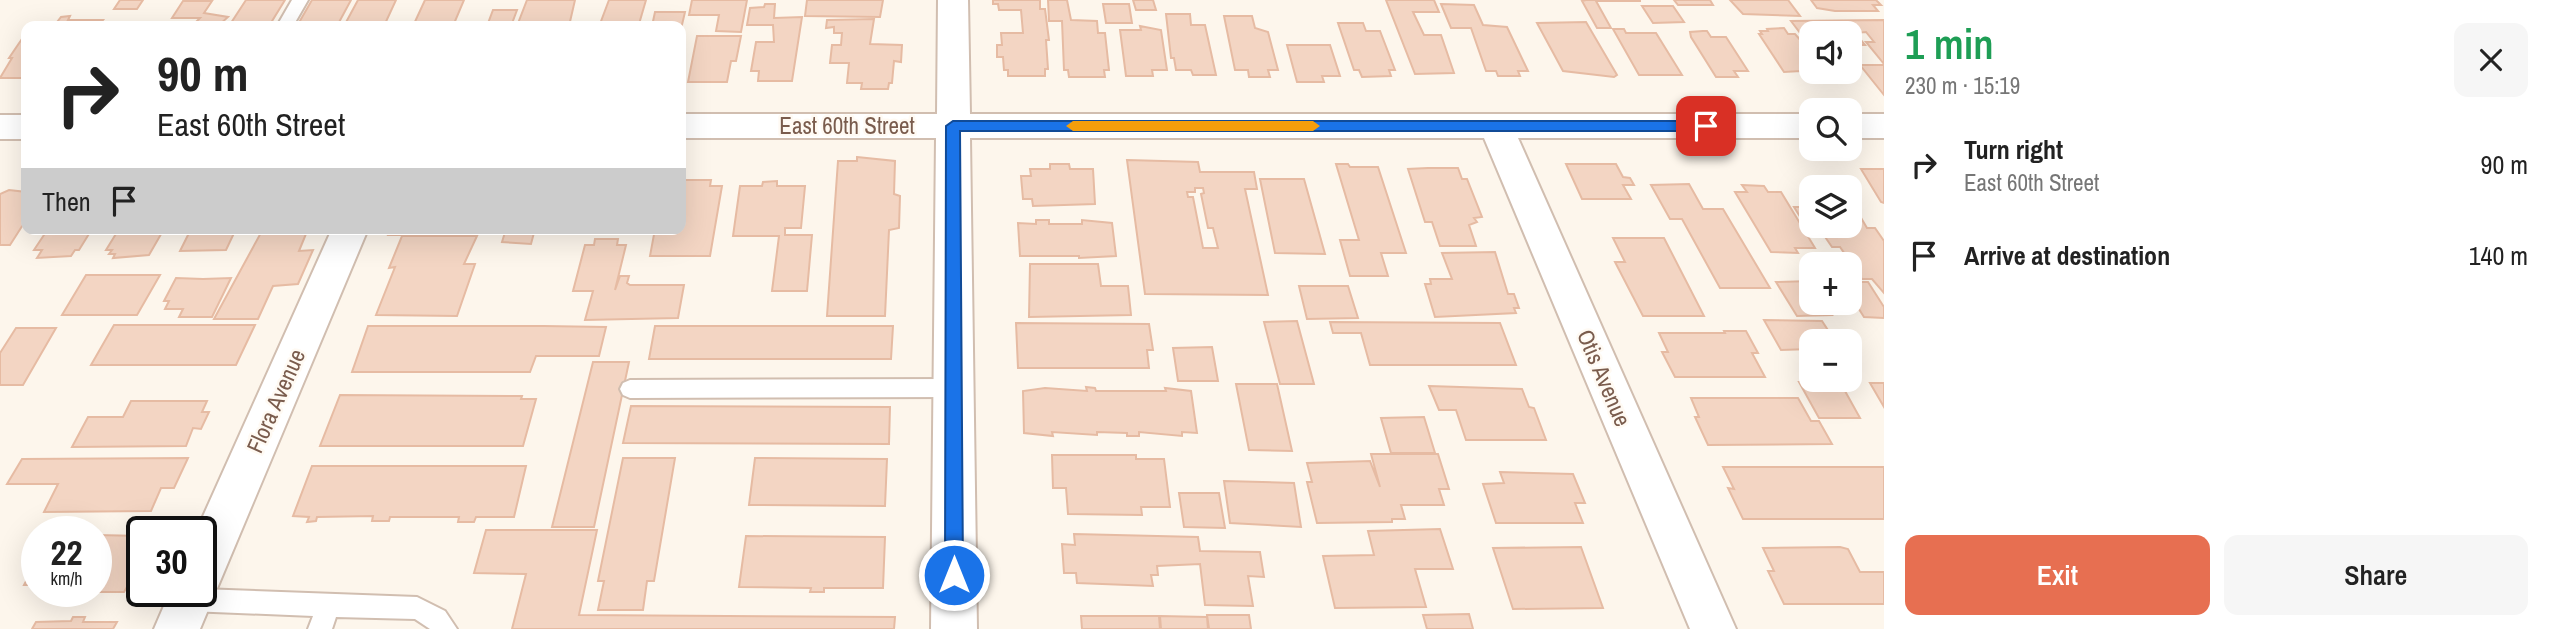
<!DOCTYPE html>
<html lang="en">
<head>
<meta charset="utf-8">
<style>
	body { margin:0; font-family:"Archivo Narrow",sans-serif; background:#f6f6f6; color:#222; height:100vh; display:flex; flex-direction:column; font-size:26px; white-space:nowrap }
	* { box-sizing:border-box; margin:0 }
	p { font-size:23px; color:#767676 }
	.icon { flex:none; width:38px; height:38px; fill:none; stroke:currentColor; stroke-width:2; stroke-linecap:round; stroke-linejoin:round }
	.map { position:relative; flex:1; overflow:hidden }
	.drawer { display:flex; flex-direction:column; background:#fff; width:665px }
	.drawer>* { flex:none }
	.hud { position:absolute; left:21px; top:21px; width:665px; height:214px; border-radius:14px; box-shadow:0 7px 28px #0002; background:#fff; color:#222; overflow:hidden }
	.tools { position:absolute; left:1799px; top:21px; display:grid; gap:14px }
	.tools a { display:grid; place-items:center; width:63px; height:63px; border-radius:14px; background:#fff; box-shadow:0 7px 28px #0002; font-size:35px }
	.speed { position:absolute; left:21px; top:516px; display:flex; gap:14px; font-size:35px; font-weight:700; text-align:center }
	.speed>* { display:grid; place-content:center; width:91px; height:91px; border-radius:50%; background:#fff; box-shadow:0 7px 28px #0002; line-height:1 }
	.speed small { font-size:18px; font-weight:400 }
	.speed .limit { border:4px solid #111; border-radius:10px; background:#fff; color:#111 }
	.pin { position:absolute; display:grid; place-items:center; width:60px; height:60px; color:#fff; margin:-30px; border-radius:14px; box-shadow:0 4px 10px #0006 }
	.me { position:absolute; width:77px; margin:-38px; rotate:0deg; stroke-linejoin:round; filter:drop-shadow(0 0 5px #0008) }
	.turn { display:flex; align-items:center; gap:24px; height:147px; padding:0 21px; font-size:32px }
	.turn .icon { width:91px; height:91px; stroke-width:2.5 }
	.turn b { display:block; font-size:49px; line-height:60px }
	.then { display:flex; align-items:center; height:66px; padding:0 21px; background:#0003; gap:14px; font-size:26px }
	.round { display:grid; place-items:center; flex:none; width:74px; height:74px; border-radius:14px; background:#f6f6f6 }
	.headline { display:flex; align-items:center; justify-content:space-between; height:119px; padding:0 21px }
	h1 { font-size:42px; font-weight:600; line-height:52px; color:#1e9e55 }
	.primary-button { display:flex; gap:14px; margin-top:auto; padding:14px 21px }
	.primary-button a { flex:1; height:80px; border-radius:14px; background:#e76f51; color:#fff; font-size:28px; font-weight:600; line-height:80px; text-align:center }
	.primary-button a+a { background:#f6f6f6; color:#222 }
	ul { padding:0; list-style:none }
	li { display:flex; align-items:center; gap:21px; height:91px; padding:0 21px }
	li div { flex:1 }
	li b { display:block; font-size:26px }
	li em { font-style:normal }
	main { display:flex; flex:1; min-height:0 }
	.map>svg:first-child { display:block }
	.building { fill:#f3d5c3; stroke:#e6bba3; stroke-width:2; fill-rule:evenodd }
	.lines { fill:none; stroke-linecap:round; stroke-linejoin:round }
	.lane-casing { stroke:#d1beb0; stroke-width:4 }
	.street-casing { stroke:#d1beb0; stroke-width:4 }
	.lane { fill:#fff; fill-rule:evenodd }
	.street { fill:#fff; fill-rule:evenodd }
	.route { fill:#1a73e8; stroke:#114b97; stroke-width:2 }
	.slow { fill:#f59e0b }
	.labels { text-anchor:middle; stroke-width:5; stroke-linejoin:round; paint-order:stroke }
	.street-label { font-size:23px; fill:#7a5c4d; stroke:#fffaf3 }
</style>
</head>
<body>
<main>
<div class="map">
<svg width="1884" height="629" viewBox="0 0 1884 629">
	<rect width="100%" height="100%" fill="#fdf6ec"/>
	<path class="building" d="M120 0H143L137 9H114Z
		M246 0H285L269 26H229Z
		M312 0H351L337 26H297Z
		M358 0H396L384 26H344Z
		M425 0H464L453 26H413Z
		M527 0H575L569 26H517Z
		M609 0H646L639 24H600Z
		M692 0H747L741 32 716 31 719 15H689Z
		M807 0H883L880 17 805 16Z
		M993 0H1040V9H1045L1049 40H1046L1048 69H1045V76H1008V70H1004L1003 57H997V45H1002L1001 33H1023L1021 10H999L998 4H993Z
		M1048 0H1067L1071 20 1097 21 1098 33H1105L1109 70H1104L1105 77H1069L1068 70H1064L1062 21H1049Z
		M1133 0H1153L1156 10H1136Z
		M1386 0H1434L1439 12H1413L1424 35H1441L1454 73 1415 74Z
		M1586 0H1640V1H1596L1611 28H1597L1582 1Z
		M1674 0H1710L1713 5H1678Z
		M1730 0H1788L1800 16 1743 14Z
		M1811 0H1876L1881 5H1873L1878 11H1835L1817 8Z
		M183 1H212L204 13 228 17 218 26H192L200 18H172Z
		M765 4H775L774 18 802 17 792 81H758L759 71H751L756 42H774L773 25H747L750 8 764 7Z
		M1103 4H1129L1132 23H1106Z
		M1441 4 1474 5 1483 25 1507 27 1528 71H1518L1520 76H1498L1496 71H1486L1471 28H1451Z
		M1642 6H1673L1684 22 1653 23Z
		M493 10H517L511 26H487Z
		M655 12H685L681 29V26H652Z
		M1166 14H1190L1191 25H1205L1216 75H1193L1191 70H1176L1174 58H1171Z
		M70 16 68 20H103L98 26H31H54L61 17Z
		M1224 16H1252L1255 28 1268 32 1278 70H1268L1270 77H1249L1248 70H1235Z
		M874 19 870 44 902 45 901 62 894 61 892 83H889L888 89H861L862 83H847L849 63H830L832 45H841L842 33H834V27L826 28 827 20Z
		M1884 20V64L1866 42H1874L1866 32 1855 33 1865 45H1850V33H1811L1810 46 1791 21Z
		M1586 22 1617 75 1614 77 1563 71 1537 23Z
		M1338 23H1363L1366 31H1380L1395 70H1389L1391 76 1362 77 1359 70H1354Z
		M1140 26 1161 30 1167 70H1152L1153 76H1126L1120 30H1141Z
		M1784 28 1788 34H1795L1811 52V72H1828L1833 79H1807L1801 71 1784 72 1759 34H1762L1760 31H1768L1767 29Z
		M1613 29H1624L1626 33H1656L1682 75H1639Z
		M1703 31H1707L1711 37H1726L1748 71H1734L1738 77H1716L1691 37 1690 32Z
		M26 33V78H0L12 58H9Z
		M697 36H741L736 61H731L727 82H688Z
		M1287 45H1330L1340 76H1322L1324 82H1297Z
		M1860 65H1884V95Z
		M857 157 895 161 894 194 900 196 899 228 889 230 885 316H827L838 161H857Z
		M1127 160 1198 162 1200 172H1254L1257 189H1245L1268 295 1145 294ZM1195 188H1203L1204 193 1201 194 1208 228H1213L1218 248H1203L1193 197H1188L1187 192H1195Z
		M1050 164H1069L1070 169H1093L1095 204 1033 206 1032 199H1023L1021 176H1031L1030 169H1050Z
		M1336 164H1348L1350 167H1378L1406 253H1381L1388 276H1350L1340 240H1359Z
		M1566 164H1616L1623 177 1630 178 1634 185H1623L1631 199H1582Z
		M1428 168H1458L1462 179H1467L1482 217 1474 218 1477 222 1469 225 1476 246H1440L1432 222H1425L1408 169Z
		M1861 169H1884V203L1881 202Z
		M1260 179H1304L1325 254 1275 253Z
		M681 180H711L710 186H722L710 256H650L655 229H681Z
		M777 181V186H805L801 228H785V235H812L807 291H772L779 236H733L740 186H762L763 182Z
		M1689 184 1703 209H1723L1770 288H1720L1682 219H1670L1651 185Z
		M1742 185 1764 186 1768 192H1781L1815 248H1795L1798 253 1771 252 1735 192H1747Z
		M9 190 26 192V220L10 245H0V194Z
		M1794 207H1811V226H1850V212L1860 216 1867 228H1875L1884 241V293L1872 279H1862L1840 247H1832L1821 231H1809Z
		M1036 220H1049V224H1082V220L1112 223 1116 256 1079 258V256H1020L1018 223 1036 224Z
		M48 229H92L79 250H75L71 256 37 258 42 250H34Z
		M119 229H164L149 255 113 258 115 254H109L112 250H106Z
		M191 229H236L226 250 180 251Z
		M263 229H308L299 251 313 250 298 284 273 286 258 319H214Z
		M390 229H428L426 235H388Z
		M506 229H535L531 244 502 242Z
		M402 236H477L464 264H475L457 316 376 315 395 267 389 268Z
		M1613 238H1664L1704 316H1643L1615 262H1625Z
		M595 239H618L617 245H626L615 290 620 276H629L627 283 630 285H684L678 318 585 320 593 291H573L585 245H594Z
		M1495 252 1508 294H1514L1519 308H1514L1516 313 1435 317 1425 284H1431L1430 279H1452L1442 253Z
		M1030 264H1098L1101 286H1128L1131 315 1029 317Z
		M86 275H160L137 315H62Z
		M176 278 203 279 231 278 212 317H179L183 309H165L169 301H164Z
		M1811 281V303H1824L1832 315 1797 316 1776 282Z
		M1850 282H1868L1884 307V318L1864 317 1850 295Z
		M1299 286H1348L1358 318 1307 319Z
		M1764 320 1822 321 1835 341H1811V349L1781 350Z
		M1297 321 1314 384H1280L1264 322Z
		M1330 322 1500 323 1516 365H1370L1361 333H1333Z
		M1016 323 1149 324 1153 350H1147L1149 368H1018Z
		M114 325H255L236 365H91Z
		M368 326H544L606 327 599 356H536L530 372H352Z
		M655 326H893L891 359H649Z
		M16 328H56L23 385H0V353Z
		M1724 331H1746L1758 353H1752L1765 377H1675L1662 352H1668L1659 333H1725Z
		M1212 347 1218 381H1178L1173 348Z
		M593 362H629L594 527H552Z
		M1799 382H1840L1860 418H1819Z
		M1870 383H1884V407Z
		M1236 384H1277L1292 451 1249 450Z
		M1429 386 1522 389 1529 407 1534 408 1546 440H1466L1456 410H1439Z
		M1086 387 1095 388 1096 391H1166L1165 388 1191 391 1197 433 1182 432V436L1139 432V436H1127V433L1097 432V435L1052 432 1053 436 1024 433 1023 391 1045 388 1087 391Z
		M340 395 522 396 521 399H536L523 446H320Z
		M1691 398H1798L1811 421H1819L1832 444 1708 445 1695 417H1699Z
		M131 401H207L202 412H209L201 429 193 428 186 446 72 447 88 417H123Z
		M631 406 890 407 889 444 623 443Z
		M1424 417 1435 453H1391L1381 418Z
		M1371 454H1438L1449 489H1439L1444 505H1401L1405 519H1392V522L1317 523 1307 482H1312L1307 463 1370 461 1380 487Z
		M1052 455H1136V459H1164L1170 507H1141L1142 515 1068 514 1066 488H1053Z
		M188 458 174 488H161L151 511 44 512 58 484H7L22 459Z
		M623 458H675L654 581H647L643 610H598L604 581H598Z
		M755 458 887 459 885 506 749 505Z
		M312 466H526L514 517H476L474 522H458L459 517H390L389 521H372L373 516 317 517 316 521 307 522 309 517 293 516Z
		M1723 467H1884V519H1743L1728 488 1734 489Z
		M1500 472 1573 474 1585 503H1575L1583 523H1496L1483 484 1504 483Z
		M1224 481 1294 483 1301 527 1230 523Z
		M1179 493H1219L1225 528 1184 527Z
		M1440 529 1453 569H1415L1426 607 1335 608 1323 556 1374 555 1368 531Z
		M486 530H597L579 615 895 617 894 629H512L526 574 474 573Z
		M1074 534 1198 537 1200 551 1260 552 1264 577 1248 576 1253 606 1205 605 1200 564 1157 566 1158 575H1151L1153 586 1077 583 1076 573H1064L1062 544 1075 545Z
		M96 535 142 536V562L124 592H46H96Z
		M746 536 885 537 883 588H824V592H810L811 588 739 587Z
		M1581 547 1603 608 1513 609 1493 548Z
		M1840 547 1848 549 1860 572H1884V604H1784L1768 571H1774L1763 548Z
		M37 561V585H24Z
		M1469 614 1473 629H1427L1423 615Z
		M1207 615H1249L1251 629H1209Z
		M1081 616H1159L1160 629H1082Z
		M1160 616 1207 617 1208 629H1161Z
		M73 617H85L83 622H117L113 629H32L36 622 71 621Z"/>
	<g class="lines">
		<g class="lane-casing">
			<path id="lane" d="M292 0H308L293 26H277Z
				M954 379 961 382 964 388 961 394 954 397 630 398 623 395 620 389 623 383 630 380Z
				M201 589 417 597 445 611 457 629H430L415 619 336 617 332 629H308L313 616 189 611 181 608 177 600 181 592Z"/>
		</g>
		<g class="street-casing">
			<path id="street" d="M938 0H968L970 114H1811V138H1518L1736 629H1690L1484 138H970L977 629H931L936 138H681V114H937Z
				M1850 114H1884V138H1850Z
				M0 115H26V139H0Z
				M332 229H368L200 629H154L170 592H201V532H196Z"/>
		</g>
		<use href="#lane" class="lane"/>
		<use href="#street" class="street"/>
	</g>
	<path class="route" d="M953 121H1706L1713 126 1706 131H960L963 575 961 582 954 584 947 582 945 575 946 126Z"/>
	<path class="slow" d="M1073 121H1313L1320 126 1313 131H1073L1066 126Z"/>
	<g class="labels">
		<g class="street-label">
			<text x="847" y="134">East 60th Street</text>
			<text transform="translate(1604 378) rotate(67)" y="8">Otis Avenue</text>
			<text transform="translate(276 401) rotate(-66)" y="8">Flora Avenue</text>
		</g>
	</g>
</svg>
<div class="tools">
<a><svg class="icon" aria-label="sound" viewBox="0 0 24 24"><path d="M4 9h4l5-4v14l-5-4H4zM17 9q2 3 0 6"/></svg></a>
<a><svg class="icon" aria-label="search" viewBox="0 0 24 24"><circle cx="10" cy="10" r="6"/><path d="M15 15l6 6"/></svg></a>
<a><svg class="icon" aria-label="layers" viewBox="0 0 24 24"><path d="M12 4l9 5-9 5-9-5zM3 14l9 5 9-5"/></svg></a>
<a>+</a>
<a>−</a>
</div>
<div class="speed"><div>22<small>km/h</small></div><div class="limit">30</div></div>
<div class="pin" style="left:1706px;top:126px;background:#d93025"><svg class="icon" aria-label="arrive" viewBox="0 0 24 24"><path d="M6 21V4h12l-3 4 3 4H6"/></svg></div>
<svg class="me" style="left:954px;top:575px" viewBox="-20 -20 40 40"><circle r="17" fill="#1a73e8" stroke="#fff" stroke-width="3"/><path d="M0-11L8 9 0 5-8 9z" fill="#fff"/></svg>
<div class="hud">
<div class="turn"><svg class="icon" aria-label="right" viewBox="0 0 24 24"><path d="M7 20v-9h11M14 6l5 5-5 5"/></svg><div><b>90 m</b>East 60th Street</div></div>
<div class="then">Then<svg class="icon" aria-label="arrive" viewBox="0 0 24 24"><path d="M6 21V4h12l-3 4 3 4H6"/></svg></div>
</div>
</div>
<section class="drawer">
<div class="headline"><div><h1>1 min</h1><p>230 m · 15:19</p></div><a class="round"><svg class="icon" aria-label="close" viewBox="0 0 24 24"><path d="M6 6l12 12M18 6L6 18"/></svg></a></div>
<ul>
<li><svg class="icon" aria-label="right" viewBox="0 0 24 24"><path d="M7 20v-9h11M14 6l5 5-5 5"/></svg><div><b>Turn right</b><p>East 60th Street</p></div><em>90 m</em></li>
<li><svg class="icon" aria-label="arrive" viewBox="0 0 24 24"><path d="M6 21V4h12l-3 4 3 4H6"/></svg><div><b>Arrive at destination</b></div><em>140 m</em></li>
</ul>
<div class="primary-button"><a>Exit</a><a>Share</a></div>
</section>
</main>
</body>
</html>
